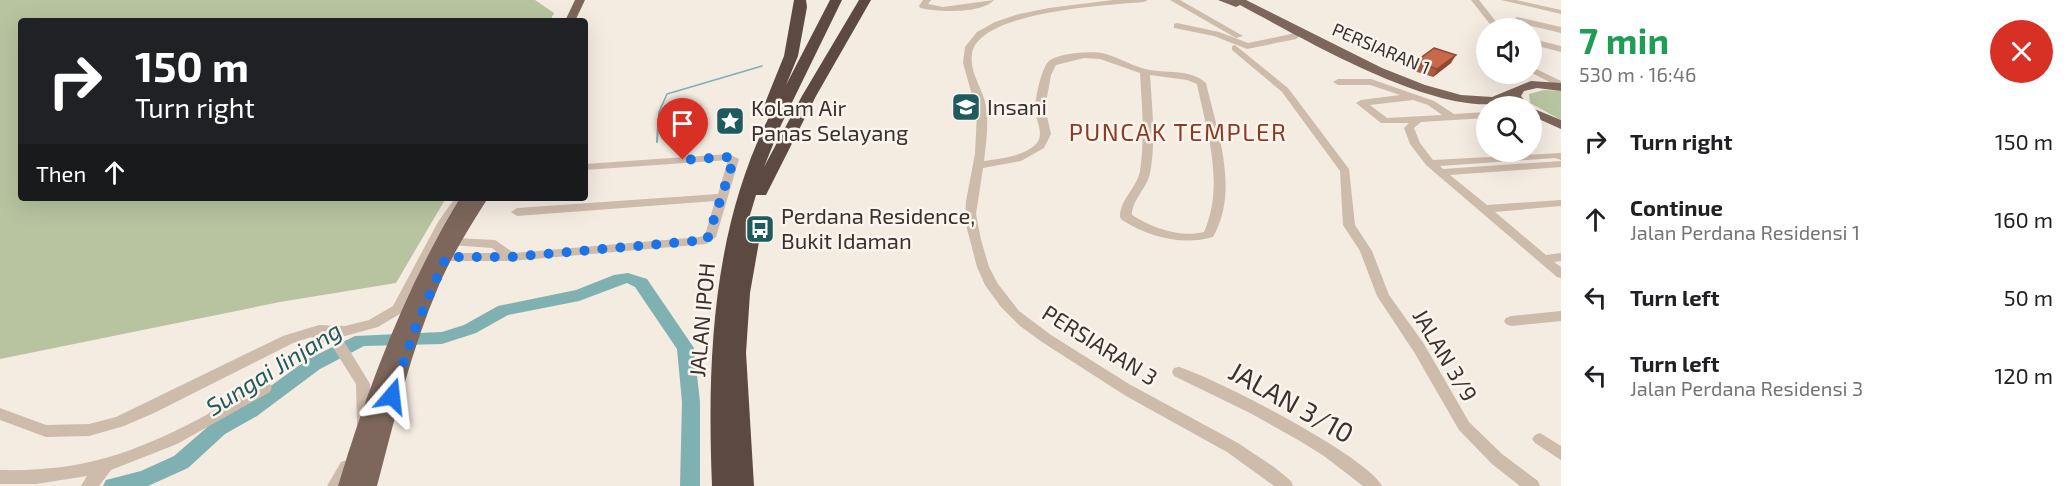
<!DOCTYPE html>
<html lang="en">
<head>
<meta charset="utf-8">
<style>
	body { margin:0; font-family:"Exo 2",sans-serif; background:#f6f6f6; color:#202124; height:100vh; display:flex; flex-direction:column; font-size:22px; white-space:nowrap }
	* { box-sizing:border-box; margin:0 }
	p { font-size:20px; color:#757577 }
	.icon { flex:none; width:33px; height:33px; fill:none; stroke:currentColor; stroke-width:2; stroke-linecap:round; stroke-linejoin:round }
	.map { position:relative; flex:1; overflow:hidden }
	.side { display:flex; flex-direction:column; background:#fff; width:510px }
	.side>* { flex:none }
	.banner { position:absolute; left:18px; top:18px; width:570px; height:183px; border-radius:6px; box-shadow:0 6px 24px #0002; background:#202124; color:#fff; overflow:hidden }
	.controls { position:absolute; left:1476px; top:18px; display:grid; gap:12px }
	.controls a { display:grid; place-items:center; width:66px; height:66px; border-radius:50%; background:#fff; box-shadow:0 6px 24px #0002; font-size:30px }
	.pin { position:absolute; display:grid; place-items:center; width:51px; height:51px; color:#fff; margin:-62px -26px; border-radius:50% 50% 50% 0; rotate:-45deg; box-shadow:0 0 6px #0007 }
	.pin .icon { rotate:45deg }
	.me { position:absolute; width:66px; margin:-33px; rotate:17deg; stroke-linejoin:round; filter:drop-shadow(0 0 4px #0008) }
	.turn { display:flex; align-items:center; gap:21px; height:126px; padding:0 18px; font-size:27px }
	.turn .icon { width:78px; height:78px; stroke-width:2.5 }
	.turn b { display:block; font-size:42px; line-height:51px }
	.then { display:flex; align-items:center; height:57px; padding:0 18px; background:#0003; gap:12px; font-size:22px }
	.round { display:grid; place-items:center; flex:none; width:63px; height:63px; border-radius:32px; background:#f6f6f6 }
	.overview { display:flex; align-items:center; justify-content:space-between; height:102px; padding:0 18px }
	h1 { font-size:36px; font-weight:700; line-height:45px; color:#1e9e55 }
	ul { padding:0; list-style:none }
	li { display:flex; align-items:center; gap:18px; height:78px; padding:0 18px }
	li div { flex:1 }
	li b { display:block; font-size:22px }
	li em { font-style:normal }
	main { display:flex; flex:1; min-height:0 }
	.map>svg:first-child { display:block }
	.green { fill:#b8c4a0 }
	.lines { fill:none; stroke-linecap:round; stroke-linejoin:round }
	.stream-far1 { stroke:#7fb0b2; stroke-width:1.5 }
	.stream { stroke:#7fb0b2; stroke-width:2 }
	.river { fill:#7fb0b2; fill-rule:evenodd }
	.minor { fill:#cdbbac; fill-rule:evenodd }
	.major { fill:#7d675c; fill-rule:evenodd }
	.highway { fill:#5c4a42; fill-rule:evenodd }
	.wall { fill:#ac5a40 }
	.shaded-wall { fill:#8c4a34 }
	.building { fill:#c8694b; stroke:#8c4a34; stroke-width:1.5 }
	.route { stroke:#1a73e8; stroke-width:10; stroke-dasharray:0 18 }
	.labels { text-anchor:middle; stroke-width:5; stroke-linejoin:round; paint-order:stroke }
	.far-street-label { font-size:18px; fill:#3b302b; stroke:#fbf5ee }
	.poi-label { font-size:22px; fill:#3b302b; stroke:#fbf5ee; text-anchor:start }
	.street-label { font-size:22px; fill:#3b302b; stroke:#fbf5ee }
	.neighbourhood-label { font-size:24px; letter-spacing:1.5px; fill:#8c3b22; stroke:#fbf5ee }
	.water-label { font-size:24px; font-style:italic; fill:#1f5a5e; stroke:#fbf5ee }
	.near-street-label { font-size:27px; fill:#3b302b; stroke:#fbf5ee }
</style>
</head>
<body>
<main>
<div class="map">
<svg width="1561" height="486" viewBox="0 0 1561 486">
	<rect width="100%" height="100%" fill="#f4ebe1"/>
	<path class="green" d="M0 0H535L554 13 550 21H21V198H446L396 283 280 302 0 359Z
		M1544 90 1561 91V120L1530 103 1529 94Z"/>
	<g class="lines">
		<path class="stream-far1" d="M658 127 659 112 667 94 762 66"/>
		<path class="stream" d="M657 142 658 126"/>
		<path class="river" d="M628 273 647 279 694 348 700 402V486H680L682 402 677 349 635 287 627 283 579 301 508 315 476 333 442 344 364 346 320 369 257 416 225 434 188 468 148 486H103L106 480 141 471 174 456 211 424 243 406 308 359 355 336 442 332 464 325 498 306 576 290 614 275Z"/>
		<path class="minor" d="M923 0H931L928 4 943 7 994 0C981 14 938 12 920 8L919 6Z
			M1113 0H1148L1144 2C1110 5 978 11 972 54 969 72 983 89 986 106 989 123 986 144 984 161 1001 158 1023 157 1036 144 1045 134 1036 121 1035 110 1035 99 1041 70 1048 62 1056 53 1091 51 1102 53 1116 56 1130 65 1145 69 1165 74 1189 68 1206 83 1217 131 1240 190 1213 237 1182 246 1149 237 1122 220L1120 217C1120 199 1137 188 1140 171 1145 139 1142 106 1140 73L1100 59 1084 58 1056 65 1051 75 1045 108 1051 134 1044 148 1021 161 983 168 976 214 981 240 989 267 998 284 1019 311 1051 335 1129 384 1238 443 1274 467 1291 481 1293 486H1274L1227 452 1126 396 1042 342 1020 326 1001 307 985 285 977 267 965 221 966 201 975 154 977 113 963 63 965 47 977 32 995 22 1019 14 1049 8ZM1150 75 1187 80 1197 84C1207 133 1225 184 1204 232 1180 238 1152 228 1132 215 1132 199 1147 189 1150 173 1156 144 1152 105 1150 75Z
			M1170 0H1180L1243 36 1236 38Z
			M1471 0H1479L1501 28H1493Z
			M1501 0H1516L1561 10V14Z
			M1517 17 1561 27V33L1514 22 1513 20Z
			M1177 23 1219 32 1248 43 1296 33 1300 36 1296 39 1247 49 1214 36 1174 28V24Z
			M1537 40 1561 46V52L1534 45V41Z
			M1235 45 1288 88 1349 169 1355 225 1372 251 1389 295 1424 344 1469 422 1502 454 1538 481 1540 486H1520L1492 464 1459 430 1414 352 1377 296 1360 251 1343 225 1340 171 1282 92 1232 50V46Z
			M1532 67 1561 81V88L1532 73Z
			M1371 79 1434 101 1454 114 1486 112V118L1421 122 1414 128 1420 143 1433 160 1561 153V160L1555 158 1440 166 1443 169 1561 161V167L1450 175 1487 205 1561 200V206L1495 212 1546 255 1561 253V261L1554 262 1561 267V278L1557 277 1426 165 1410 144 1404 128 1409 123H1381L1356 103 1361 100 1400 95 1370 85H1338L1333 82 1338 79ZM1413 100 1428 105 1442 115 1387 118 1370 105Z
			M729 154 739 159 716 237 706 244 511 261H445L439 257 445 253H498L492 248 451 245 449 242 451 239 455 238 495 240 514 253 700 237 705 235 715 201 517 216 511 212 517 208 718 194 728 160 585 170V164Z
			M455 198H467L450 222 403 312 378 327 345 336 332 335 342 338 370 384 371 424 369 428 364 430 359 428 357 424 356 384 332 346 311 337 293 343 154 413 124 426 89 436 46 437 0 420V408L46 425 89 424 116 417 283 336 319 325 345 326 369 320 393 306 438 222Z
			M1561 311V321L1511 326 1506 324 1504 321 1506 318 1511 316Z
			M1179 367C1215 378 1367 456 1382 486H1363L1324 456 1300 441 1250 413 1174 376 1172 372 1174 368Z
			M265 382 270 384 272 388 270 392 177 444 111 470 99 486H81L87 476 36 484H0V470C78 472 129 455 197 420 218 409 242 390 265 382Z
			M1540 433 1561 446V460L1535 443 1532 439 1535 435Z
			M347 460 353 462 355 467 344 486H327L341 462Z"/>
		<path class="major" d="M575 0H585L575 21H565Z
			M1218 0H1246L1382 68 1425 85 1461 95 1492 97 1531 81 1561 83V91L1537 88 1524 91 1521 96 1529 106H1517L1510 98C1504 100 1498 104 1492 104 1423 109 1302 38 1240 5L1236 7Z
			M1532 108 1561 120V129L1532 116Z
			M460 198H488C470 226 452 255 439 285 411 350 395 418 377 486H338C369 384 405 289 460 198Z"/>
		<path class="highway" d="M794 0H806L807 7 798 56 786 85 830 0H842L781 125 764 167 802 96 859 0H871L816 96 768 191 766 195H756L750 215H760L763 219 750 293 746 353 754 486H712C707 361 712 231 769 117L761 113 784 56Z"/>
	</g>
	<path class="wall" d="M1415 62 1451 63 1433 77 1411 70Z"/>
	<path class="shaded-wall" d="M1456 55 1451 63 1433 77 1437 69Z"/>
	<path class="building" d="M1434 48 1456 55 1437 69 1415 62Z"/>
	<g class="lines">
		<path class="route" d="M392 396 416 326 446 257H511L707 240 734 159 729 157 683 160"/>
	</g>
	<defs>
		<g id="school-square" transform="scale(1.5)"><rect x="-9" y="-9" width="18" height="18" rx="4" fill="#1f5a5e" stroke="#fbf5ee"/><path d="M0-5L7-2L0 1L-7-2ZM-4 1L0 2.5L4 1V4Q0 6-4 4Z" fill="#fff"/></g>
		<g id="sight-square" transform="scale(1.5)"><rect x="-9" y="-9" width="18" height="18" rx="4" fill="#1f5a5e" stroke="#fbf5ee"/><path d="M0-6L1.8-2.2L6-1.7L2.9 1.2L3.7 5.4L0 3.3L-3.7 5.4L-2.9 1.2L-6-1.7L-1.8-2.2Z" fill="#fff"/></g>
		<g id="bus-square" transform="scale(1.5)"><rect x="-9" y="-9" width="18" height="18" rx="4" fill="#1f5a5e" stroke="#fbf5ee"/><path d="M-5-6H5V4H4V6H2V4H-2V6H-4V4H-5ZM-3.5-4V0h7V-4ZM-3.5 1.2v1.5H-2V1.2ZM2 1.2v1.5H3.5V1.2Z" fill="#fff"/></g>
	</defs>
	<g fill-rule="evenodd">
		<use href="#school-square" x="966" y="107"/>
		<use href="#sight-square" x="730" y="121"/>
		<use href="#bus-square" x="760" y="229"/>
	</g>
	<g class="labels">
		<g class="far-street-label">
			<text transform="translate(1381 49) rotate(23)" y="6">PERSIARAN 1</text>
		</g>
		<g class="poi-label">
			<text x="987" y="115">Insani</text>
			<text x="751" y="116">Kolam Air<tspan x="751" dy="25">Panas Selayang</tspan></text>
			<text x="781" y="224">Perdana Residence,<tspan x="781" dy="25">Bukit Idaman</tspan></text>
		</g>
		<g class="street-label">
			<text transform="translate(702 320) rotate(-85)" y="8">JALAN IPOH</text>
			<text transform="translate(1100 345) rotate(32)" y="8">PERSIARAN 3</text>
			<text transform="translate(1445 355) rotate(59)" y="8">JALAN 3/9</text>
		</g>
		<g class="neighbourhood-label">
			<text x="1178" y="141">PUNCAK TEMPLER</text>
		</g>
		<g class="water-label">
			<text transform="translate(274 369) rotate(-32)" y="8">Sungai Jinjang</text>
		</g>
		<g class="near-street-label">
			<text transform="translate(1291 403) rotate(29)" y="9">JALAN 3/10</text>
		</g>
	</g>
</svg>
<div class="controls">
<a><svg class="icon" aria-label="sound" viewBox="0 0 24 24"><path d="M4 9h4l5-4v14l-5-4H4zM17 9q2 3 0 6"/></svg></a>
<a><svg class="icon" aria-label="search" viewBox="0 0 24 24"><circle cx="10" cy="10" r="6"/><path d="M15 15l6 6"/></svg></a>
</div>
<div class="pin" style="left:683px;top:160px;background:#d93025"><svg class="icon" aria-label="arrive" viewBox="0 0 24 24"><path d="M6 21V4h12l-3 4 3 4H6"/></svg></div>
<svg class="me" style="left:392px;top:396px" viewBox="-20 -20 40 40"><path d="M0-17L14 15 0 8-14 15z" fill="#1a73e8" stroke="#fff" stroke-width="4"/></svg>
<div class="banner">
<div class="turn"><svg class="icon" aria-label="right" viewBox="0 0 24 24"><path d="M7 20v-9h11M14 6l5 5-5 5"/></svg><div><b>150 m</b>Turn right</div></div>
<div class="then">Then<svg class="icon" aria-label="ahead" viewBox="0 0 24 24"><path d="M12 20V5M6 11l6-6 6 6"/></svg></div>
</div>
</div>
<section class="side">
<div class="overview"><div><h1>7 min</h1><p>530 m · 16:46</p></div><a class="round" style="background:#d93025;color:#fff"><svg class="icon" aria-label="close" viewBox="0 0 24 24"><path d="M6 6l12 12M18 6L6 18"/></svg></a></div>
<ul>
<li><svg class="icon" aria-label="right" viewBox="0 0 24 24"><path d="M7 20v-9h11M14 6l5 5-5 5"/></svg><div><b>Turn right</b></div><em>150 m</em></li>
<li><svg class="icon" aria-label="ahead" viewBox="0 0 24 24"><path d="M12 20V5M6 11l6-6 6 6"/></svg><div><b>Continue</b><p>Jalan Perdana Residensi 1</p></div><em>160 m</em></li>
<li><svg class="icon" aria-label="left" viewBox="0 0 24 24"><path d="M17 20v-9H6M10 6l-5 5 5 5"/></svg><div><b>Turn left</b></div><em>50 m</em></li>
<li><svg class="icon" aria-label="left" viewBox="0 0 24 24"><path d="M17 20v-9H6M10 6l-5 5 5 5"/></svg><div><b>Turn left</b><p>Jalan Perdana Residensi 3</p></div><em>120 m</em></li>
</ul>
</section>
</main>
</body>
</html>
